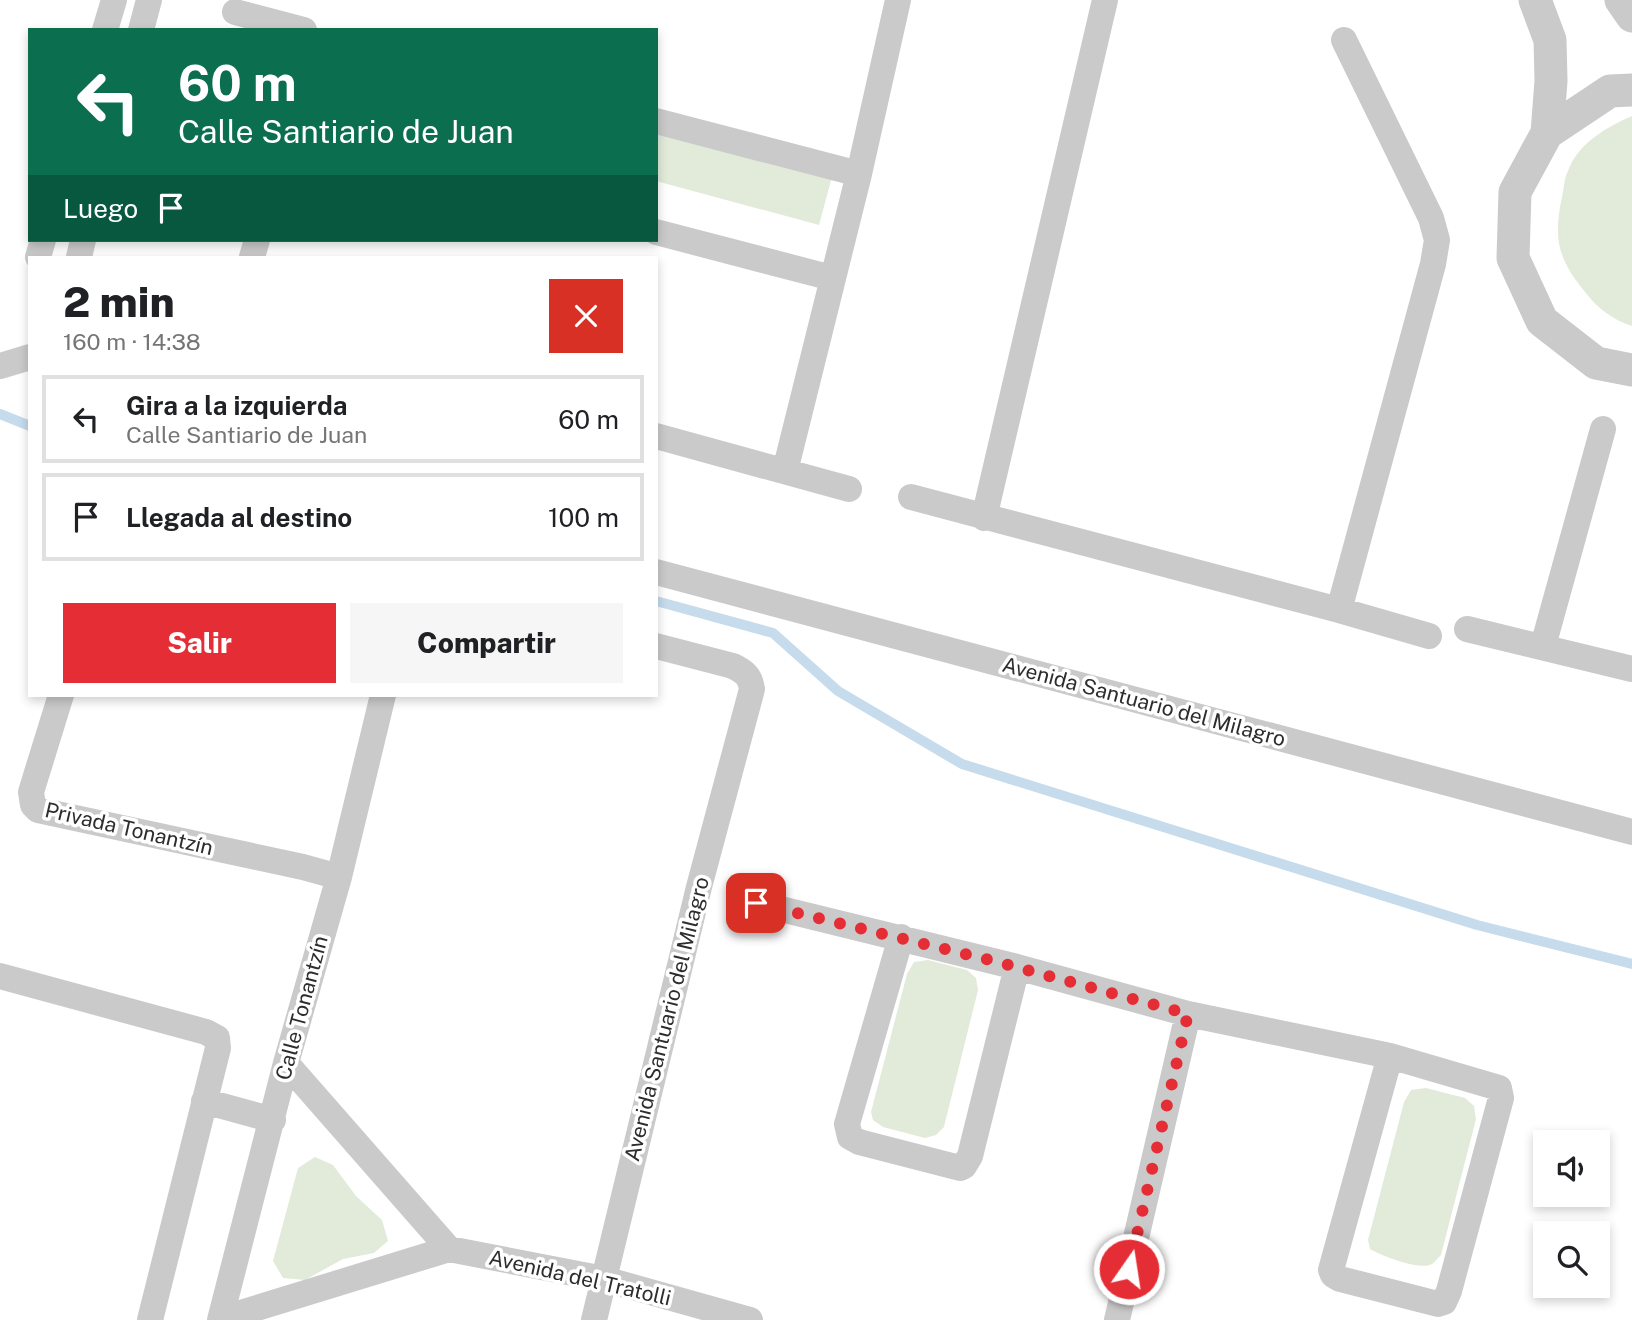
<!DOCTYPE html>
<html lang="es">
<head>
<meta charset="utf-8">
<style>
	body { margin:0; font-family:"Public Sans",sans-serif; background:#f6f6f6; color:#202124; height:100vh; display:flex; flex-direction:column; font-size:26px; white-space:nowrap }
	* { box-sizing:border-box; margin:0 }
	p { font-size:23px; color:#757577 }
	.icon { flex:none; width:38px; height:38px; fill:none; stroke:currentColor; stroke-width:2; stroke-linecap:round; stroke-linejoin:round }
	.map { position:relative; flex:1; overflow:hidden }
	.details { position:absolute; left:28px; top:256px; width:630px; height:441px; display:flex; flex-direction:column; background:#fff; border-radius:0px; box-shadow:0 4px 10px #0003 }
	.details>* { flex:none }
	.guide { position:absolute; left:28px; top:28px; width:630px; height:214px; border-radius:0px; box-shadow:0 4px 10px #0003; background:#0b6e4f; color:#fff; overflow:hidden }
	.tools { position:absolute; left:1533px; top:1130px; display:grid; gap:14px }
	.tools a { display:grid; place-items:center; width:77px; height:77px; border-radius:0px; background:#fff; box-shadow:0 4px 10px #0003; font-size:35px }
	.pin { position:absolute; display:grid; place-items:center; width:60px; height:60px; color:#fff; margin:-30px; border-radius:14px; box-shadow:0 4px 10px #0006 }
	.me { position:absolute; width:77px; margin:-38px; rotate:13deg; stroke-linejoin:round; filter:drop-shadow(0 0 5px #0008) }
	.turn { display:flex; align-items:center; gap:24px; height:147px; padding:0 35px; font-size:32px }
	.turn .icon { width:91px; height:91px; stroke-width:2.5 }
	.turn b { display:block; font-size:49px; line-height:60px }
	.then { display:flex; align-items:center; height:66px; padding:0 35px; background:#0003; gap:14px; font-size:26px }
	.round { display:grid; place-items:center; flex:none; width:74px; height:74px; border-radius:0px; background:#f6f6f6 }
	.headline { display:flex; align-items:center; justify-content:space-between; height:119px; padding:0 35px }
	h1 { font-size:42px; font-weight:800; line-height:52px }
	.primary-button { display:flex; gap:14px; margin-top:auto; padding:14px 35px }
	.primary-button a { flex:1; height:80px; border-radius:0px; background:#e52d35; color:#fff; font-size:28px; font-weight:800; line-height:80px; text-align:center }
	.primary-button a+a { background:#f6f6f6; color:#202124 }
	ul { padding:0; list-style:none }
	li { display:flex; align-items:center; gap:21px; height:88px; margin:0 14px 10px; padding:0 21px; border:4px solid #e0e0e0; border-radius:0px }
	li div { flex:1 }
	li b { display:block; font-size:26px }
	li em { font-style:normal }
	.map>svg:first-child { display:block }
	.green { fill:#e2ebda }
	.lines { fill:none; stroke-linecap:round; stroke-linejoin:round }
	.stream { stroke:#c6dbeb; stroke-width:10 }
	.minor { stroke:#cacaca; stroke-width:26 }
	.tertiary { stroke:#cacaca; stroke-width:33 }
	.route { stroke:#e52d35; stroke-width:12; stroke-dasharray:0 21.6 }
	.labels { text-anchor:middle; stroke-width:7; stroke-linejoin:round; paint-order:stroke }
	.street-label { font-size:21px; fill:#2d2d2d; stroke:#fff }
</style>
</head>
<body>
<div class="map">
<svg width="1632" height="1320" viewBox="0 0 1632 1320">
	<rect width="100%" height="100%" fill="#fff"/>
	<path class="green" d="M1632 116V326C1613 320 1597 308 1585 292 1558 259 1553 239 1562 197 1564 189 1564 178 1568 171 1578 143 1607 127 1632 116Z
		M656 125 833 173 819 225 656 181Z
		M928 960 967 970 976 978 978 990 944 1127 936 1135 925 1138 883 1127 873 1120 871 1112 907 974 914 962Z
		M1426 1088 1465 1098 1474 1106 1476 1119 1441 1255C1439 1257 1434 1263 1432 1264 1420 1271 1382 1256 1370 1249L1368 1240 1404 1102 1411 1090Z
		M315 1157 333 1165 356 1196 382 1220 388 1241 374 1253 343 1259 305 1280 283 1278 273 1261 298 1168Z"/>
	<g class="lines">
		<path class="stream" d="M0 414 30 426
			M656 601 773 633 838 691 962 764 1477 925 1632 964"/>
		<path class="minor" d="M235 12 304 30
			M105 30 114 0
			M141 30 149 0
			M656 121 859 174
			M656 232 832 278
			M38 257 43 240
			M79 257 83 240
			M252 257 257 240
			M0 366 30 357
			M656 436 849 489
			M785 471 859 174 898 0
			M911 497 1339 610 1429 636
			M984 518 1105 0
			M656 572 1632 832
			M1339 610 1433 264 1437 240 1431 218 1344 40
			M1467 629 1632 669
			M1543 646 1603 429
			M61 695 31 792 33 805 38 810 303 867 339 877
			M756 903 1017 967 1188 1014 1117 1320
			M901 937 847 1124 850 1137 859 1142 960 1168 964 1166 970 1156 1017 967
			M0 976 206 1032 217 1038 218 1048 150 1320
			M1188 1014 1390 1056 1499 1088 1501 1098 1449 1291 1444 1302 1438 1304 1340 1279 1333 1275 1331 1270 1390 1056
			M286 1063 449 1249
			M204 1101 273 1120
			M221 1319 449 1249 604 1279 750 1320
			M220 1320 286 1063 339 877 383 695
			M594 1320 699 887 752 689C750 676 745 672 733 666L656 646"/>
		<path class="tertiary" d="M1535 0 1550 40 1551 81 1547 133
			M1621 0 1632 16
			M1632 90 1610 91 1547 133 1515 192 1513 258 1542 321 1596 363 1632 370"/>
	</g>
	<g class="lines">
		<path class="route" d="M756 903 994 961 1188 1014 1129 1269"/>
	</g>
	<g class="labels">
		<g class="street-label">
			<text transform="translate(1144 702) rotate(15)" y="7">Avenida Santuario del Milagro</text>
			<text transform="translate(129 829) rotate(13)" y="7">Privada Tonantzín</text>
			<text transform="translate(302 1008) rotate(-75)" y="7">Calle Tonantzín</text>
			<text transform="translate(667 1019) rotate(-76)" y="7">Avenida Santuario del Milagro</text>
			<text transform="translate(580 1278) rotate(13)" y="7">Avenida del Tratolli</text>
		</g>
	</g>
</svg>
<div class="tools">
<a><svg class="icon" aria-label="sound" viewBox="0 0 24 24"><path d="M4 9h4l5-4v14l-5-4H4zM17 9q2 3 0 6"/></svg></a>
<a><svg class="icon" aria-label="search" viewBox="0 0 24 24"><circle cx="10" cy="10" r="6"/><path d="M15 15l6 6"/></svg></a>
</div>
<div class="pin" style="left:756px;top:903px;background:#d93025"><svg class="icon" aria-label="arrive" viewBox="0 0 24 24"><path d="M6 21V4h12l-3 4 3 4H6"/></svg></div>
<svg class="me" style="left:1129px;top:1269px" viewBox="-20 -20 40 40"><circle r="17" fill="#e52d35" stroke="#fff" stroke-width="3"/><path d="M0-11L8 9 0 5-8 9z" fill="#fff"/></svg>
<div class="guide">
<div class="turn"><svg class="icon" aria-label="left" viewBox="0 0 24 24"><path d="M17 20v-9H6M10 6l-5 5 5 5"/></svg><div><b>60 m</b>Calle Santiario de Juan</div></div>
<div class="then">Luego<svg class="icon" aria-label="arrive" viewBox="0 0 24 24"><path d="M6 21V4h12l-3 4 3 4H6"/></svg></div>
</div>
<section class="details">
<div class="headline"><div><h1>2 min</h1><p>160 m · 14:38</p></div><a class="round" style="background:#d93025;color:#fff"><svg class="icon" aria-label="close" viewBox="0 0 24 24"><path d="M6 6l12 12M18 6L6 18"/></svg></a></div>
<ul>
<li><svg class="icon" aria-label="left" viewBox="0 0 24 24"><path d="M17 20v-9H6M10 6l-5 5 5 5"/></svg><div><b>Gira a la izquierda</b><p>Calle Santiario de Juan</p></div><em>60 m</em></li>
<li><svg class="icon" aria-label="arrive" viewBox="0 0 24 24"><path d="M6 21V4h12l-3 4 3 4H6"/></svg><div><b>Llegada al destino</b></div><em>100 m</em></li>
</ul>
<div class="primary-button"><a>Salir</a><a>Compartir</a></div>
</section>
</div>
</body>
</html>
